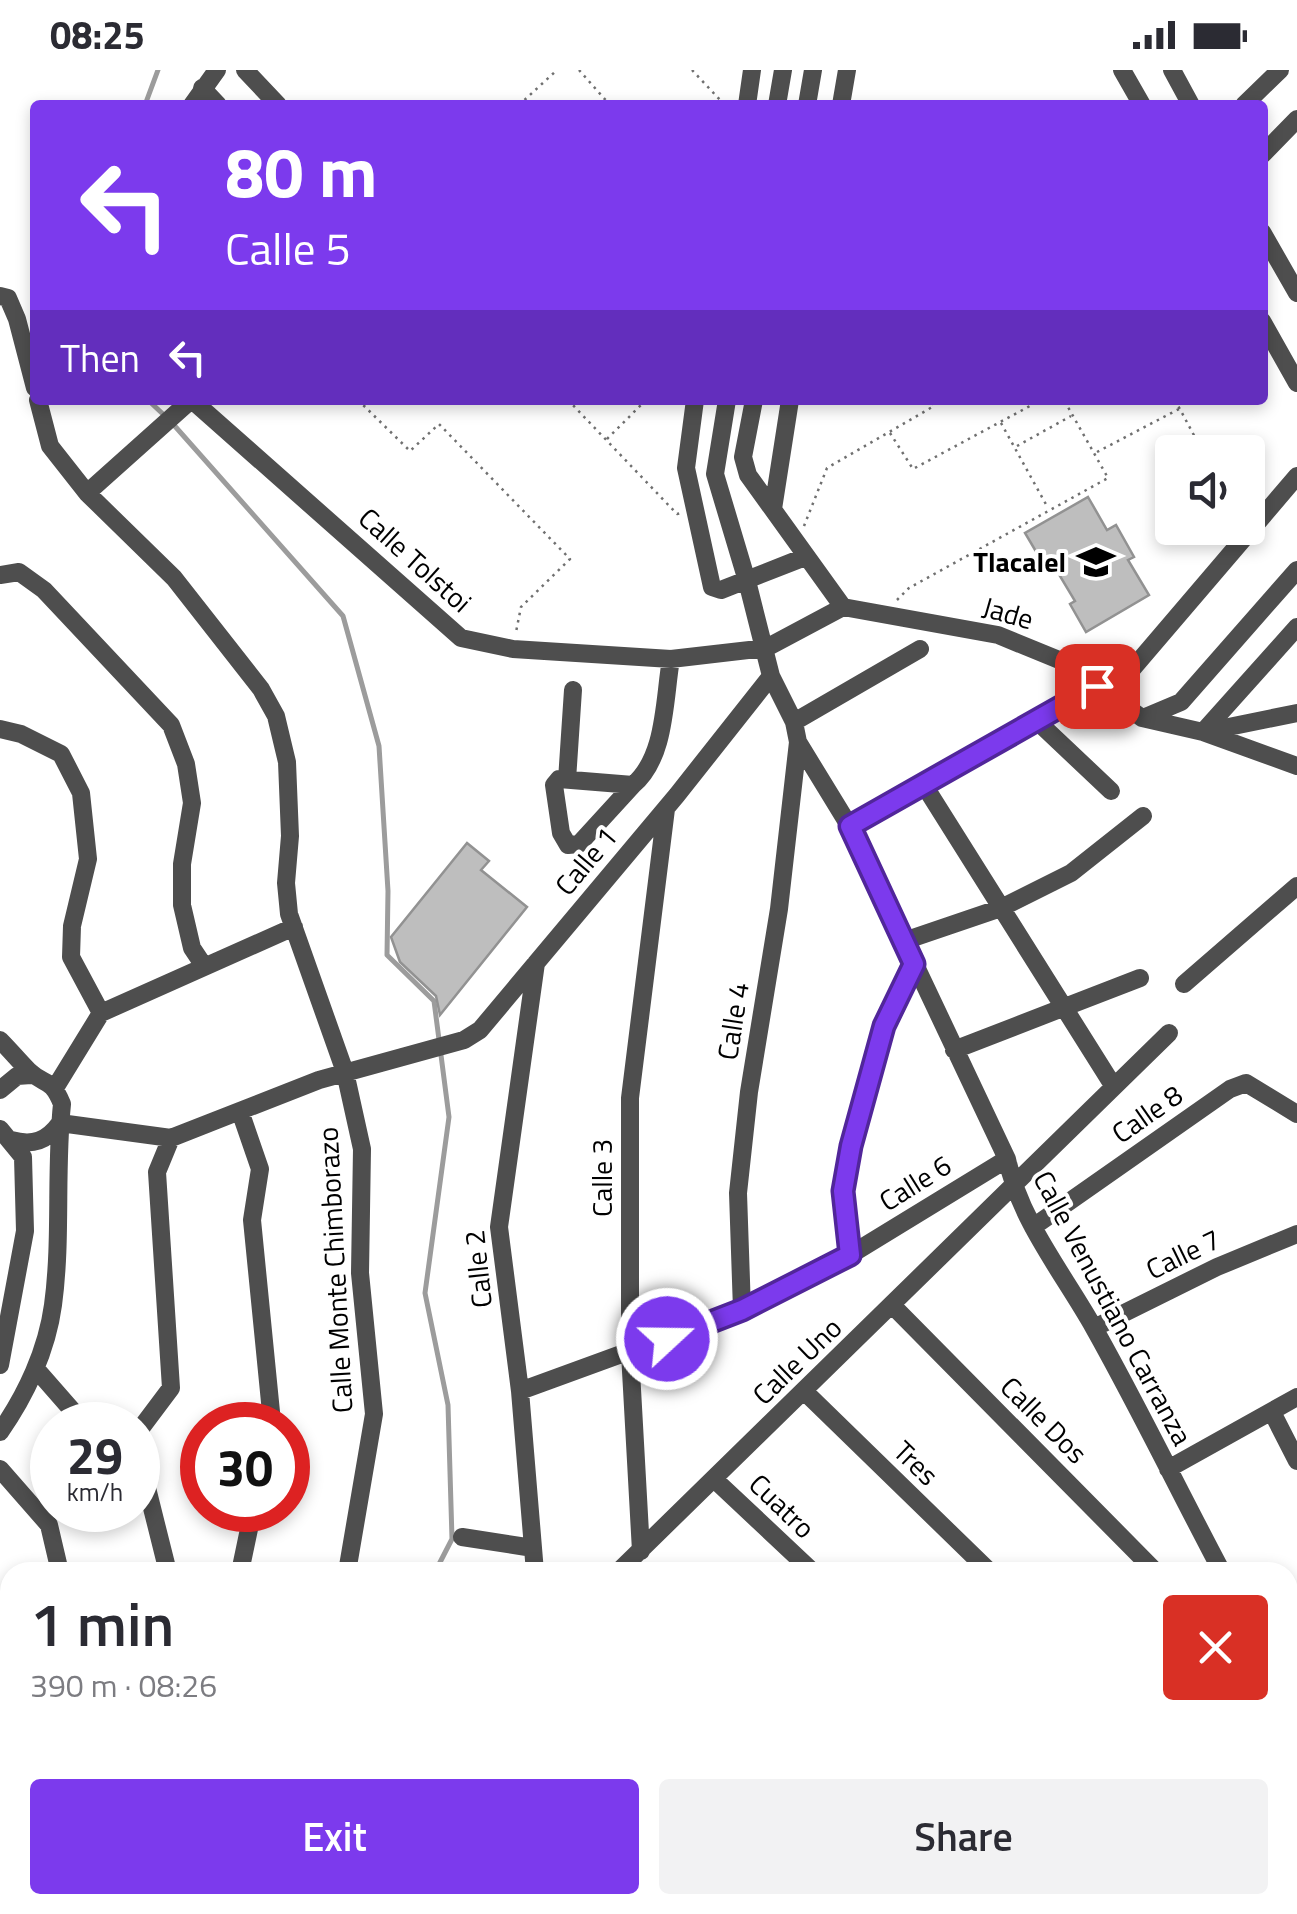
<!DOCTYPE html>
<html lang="en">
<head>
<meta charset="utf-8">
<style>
	body { margin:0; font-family:"Titillium Web",sans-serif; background:#f2f2f3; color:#2b2b33; height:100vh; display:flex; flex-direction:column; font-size:38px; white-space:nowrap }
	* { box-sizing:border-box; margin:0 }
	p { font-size:32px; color:#7c7c81 }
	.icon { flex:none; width:55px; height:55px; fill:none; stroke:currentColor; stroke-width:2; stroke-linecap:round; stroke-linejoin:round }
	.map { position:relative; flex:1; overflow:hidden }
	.panel { position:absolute; left:0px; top:1492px; width:1298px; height:352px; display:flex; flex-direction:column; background:#fff; border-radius:30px 30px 0 0; box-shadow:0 5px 15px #0003 }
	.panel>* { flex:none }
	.top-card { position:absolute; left:30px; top:30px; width:1238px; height:305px; border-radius:10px; box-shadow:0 5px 15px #0003; background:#7c3aed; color:#fff; overflow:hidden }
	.fabs { position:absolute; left:1155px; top:365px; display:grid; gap:20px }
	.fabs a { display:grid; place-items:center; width:110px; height:110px; border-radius:10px; background:#fff; box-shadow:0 5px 15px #0003; font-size:50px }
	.speed { position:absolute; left:30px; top:1332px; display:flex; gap:20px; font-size:50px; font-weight:700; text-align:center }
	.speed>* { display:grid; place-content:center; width:130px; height:130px; border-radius:50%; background:#fff; box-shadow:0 5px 15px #0003; line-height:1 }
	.speed small { font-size:25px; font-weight:400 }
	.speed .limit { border:15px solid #d22; background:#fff; color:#111 }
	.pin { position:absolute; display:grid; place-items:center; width:85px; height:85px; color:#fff; margin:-42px; border-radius:20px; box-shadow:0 5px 15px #0006 }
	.me { position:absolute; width:110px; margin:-55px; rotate:69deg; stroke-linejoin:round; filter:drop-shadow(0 0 8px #0008) }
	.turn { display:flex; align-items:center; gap:35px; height:210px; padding:0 30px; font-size:45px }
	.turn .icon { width:130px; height:130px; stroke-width:2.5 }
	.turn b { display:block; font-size:70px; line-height:85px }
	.then { display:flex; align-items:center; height:95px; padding:0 30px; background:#0003; gap:20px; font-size:38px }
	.round { display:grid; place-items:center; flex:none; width:105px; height:105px; border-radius:10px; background:#f2f2f3 }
	.head { display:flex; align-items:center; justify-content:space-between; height:170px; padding:0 30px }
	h1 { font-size:60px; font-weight:600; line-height:75px }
	.cta { display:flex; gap:20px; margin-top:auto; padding:20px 30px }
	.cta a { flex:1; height:115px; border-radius:10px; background:#7c3aed; color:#fff; font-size:40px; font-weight:600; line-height:115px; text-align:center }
	.cta a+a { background:#f2f2f3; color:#2b2b33 }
	.status { display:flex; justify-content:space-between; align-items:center; height:70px; padding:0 50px; background:#fff; direction:ltr }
	.status svg { height:28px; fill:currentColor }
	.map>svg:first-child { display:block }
	.green { fill:#d5d5d5 }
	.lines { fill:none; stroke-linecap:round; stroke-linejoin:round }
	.stream { stroke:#9c9c9c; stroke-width:5 }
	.building { fill:#bebebe; stroke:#929292; stroke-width:2.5 }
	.path { stroke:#707070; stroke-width:2.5; stroke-dasharray:2.5 5; stroke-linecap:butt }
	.minor { stroke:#4e4e4e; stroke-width:18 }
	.route-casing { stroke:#51269a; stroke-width:25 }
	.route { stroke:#7c3aed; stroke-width:18 }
	.labels { text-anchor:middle; stroke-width:8; stroke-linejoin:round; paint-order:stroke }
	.street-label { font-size:28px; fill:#000; stroke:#fff }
	.poi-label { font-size:28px; font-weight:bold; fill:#000; stroke:#fff; text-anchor:end }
</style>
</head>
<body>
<div class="status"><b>08:25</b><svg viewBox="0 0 49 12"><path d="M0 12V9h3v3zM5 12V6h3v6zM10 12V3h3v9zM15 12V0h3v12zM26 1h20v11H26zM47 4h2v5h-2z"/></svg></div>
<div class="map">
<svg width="1297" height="1844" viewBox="0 0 1297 1844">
	<rect width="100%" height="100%" fill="#fff"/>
	<path class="green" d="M1297 1596V1844H869L866 1835H1288V1597Z"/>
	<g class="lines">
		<path class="stream" d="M145 35 158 0
			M148 330 165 346
			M173 354 343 546 379 676 388 821 387 885 434 931 449 1047 425 1223 448 1335 452 1469 435 1502"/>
	</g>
	<path class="building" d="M1088 427 1107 460 1116 455 1134 487 1128 490 1149 525 1086 562 1070 534 1075 531 1048 486 1041 490 1025 463Z
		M467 773 489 791 481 800 527 837 440 945 436 926 400 892 391 867Z"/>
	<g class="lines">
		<path class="path" d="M579 0 610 35
			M692 0 721 31 728 33
			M519 35 557 0
			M358 330 410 381 439 354 570 489 521 537 516 562
			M568 330 677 444 681 443
			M1175 330 1203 382
			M1001 353 1048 438
			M890 363 913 399 1041 330
			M607 369 646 330
			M1017 376 1071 346
			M1097 382 1179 339
			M804 456 827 398 934 336 931 330
			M897 530 909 518 1108 408 1064 330"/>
		<path class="minor" d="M245 0 278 35
			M1122 0 1142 35
			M1172 0 1191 35
			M202 18 218 35
			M192 35 217 0
			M747 35 752 0
			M777 35 783 0
			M807 35 813 0
			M841 35 847 0
			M1244 35 1280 0
			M1262 85 1297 49
			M1262 162 1297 223
			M0 226 8 228 17 249 35 318
			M1262 251 1297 313
			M38 330 50 376 87 423 174 508 261 619 276 646 287 692 290 766 286 813 289 844 345 1002 362 1079 360 1203 374 1344 347 1502
			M192 330 461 568 513 579 671 589 766 578 843 537 998 565 1064 592 1142 648 1203 662 1297 696
			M695 330 686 398 712 517 721 520 805 487
			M727 330 715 404 747 511 771 606 794 652 798 672 850 757 1007 1089C1020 1151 1063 1203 1094 1258 1139 1338 1179 1421 1222 1502
			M754 330 743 387 748 405 843 537
			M87 423 191 330
			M773 439 790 330
			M0 505 19 502 44 520 171 655 186 694 192 733 182 794V835L192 878 204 896
			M1110 625 1297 406
			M1143 648 1181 632 1297 500
			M794 652 920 579
			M1038 652 1111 721
			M0 659 21 664 61 684 81 723 88 789 72 856 71 887 101 943
			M1203 662 1297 557
			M1204 662 1297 643
			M567 710 573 620
			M633 715 579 774 568 775 561 763 554 715 559 709 633 715C666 687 664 630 671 589
			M924 715 1114 1017
			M850 757 1097 615
			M904 871 1001 838 1071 803 1143 746
			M1184 914 1297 816
			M0 970C10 980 19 991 29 1001 45 1016 51 1007 62 1034 55 1101 62 1169 53 1235 47 1280 26 1325 0 1362
			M954 980 1140 908
			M55 1018 101 943 294 857
			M0 1020 17 1006 31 1005
			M240 1041 260 1099 252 1150 271 1342 269 1355
			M60 1053 171 1068 319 1010 464 970 480 960 677 725 771 606
			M0 1059 23 1087 25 1161 0 1295
			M11 1070C33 1076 47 1071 60 1053
			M1033 1157 1230 1019 1246 1013 1297 1044
			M850 1185 843 1121 851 1077 884 956 914 894
			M892 1235 1156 1502
			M742 1240 738 1123 749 1022 779 839 798 672
			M1094 1258 1217 1197 1297 1164
			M36 1299 85 1355
			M520 1321 742 1240 850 1185 1007 1089
			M805 1322 990 1502
			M1272 1342 1297 1391
			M138 1362 171 1318 157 1102 171 1068
			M0 1399 49 1455 60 1502
			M1168 1399 1297 1327
			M138 1408 146 1414 168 1502
			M714 1409 813 1502
			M462 1467 533 1478
			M641 1481 630 1283V1028L666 739
			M240 1502 253 1440
			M535 1502 520 1321 499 1157 536 893
			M618 1502 1169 963
			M0 1542 10 1539
			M1288 1587 1297 1585
			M0 1646 10 1643
			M0 1758 10 1755
			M5 1819 10 1817
			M476 1835 478 1844
			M631 1835 633 1841
			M673 1835 676 1844
			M846 1835 849 1844
			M335 1844 365 1835"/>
	</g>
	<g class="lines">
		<g class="route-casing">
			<path id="route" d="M667 1269 742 1240 850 1185 843 1121 851 1076 884 956 914 894 850 756 1097 616"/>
		</g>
		<use href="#route" class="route"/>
	</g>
	<defs>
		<g id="school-bare" transform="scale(3)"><path d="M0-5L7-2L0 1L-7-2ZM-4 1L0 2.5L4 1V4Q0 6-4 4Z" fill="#000" stroke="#fff" stroke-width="2.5" paint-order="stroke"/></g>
	</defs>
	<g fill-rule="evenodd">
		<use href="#school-bare" x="1096" y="492"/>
	</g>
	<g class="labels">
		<g class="street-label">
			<text transform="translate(415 490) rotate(42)" y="10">Calle Tolstoi</text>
			<text transform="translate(1008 543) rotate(16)" y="10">Jade</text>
			<text transform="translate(586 791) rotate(-50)" y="10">Calle 1</text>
			<text transform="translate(733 951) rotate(-81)" y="10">Calle 4</text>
			<text transform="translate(1147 1044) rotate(-35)" y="10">Calle 8</text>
			<text transform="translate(602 1108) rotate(-90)" y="10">Calle 3</text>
			<text transform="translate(915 1113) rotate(-32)" y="10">Calle 6</text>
			<text transform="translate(1183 1184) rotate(-26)" y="10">Calle 7</text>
			<text transform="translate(478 1199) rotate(-96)" y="10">Calle 2</text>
			<text transform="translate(335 1200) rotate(-93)" y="10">Calle Monte Chimborazo</text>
			<text transform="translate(1113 1238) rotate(62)" y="10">Calle Venustiano Carranza</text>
			<text transform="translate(797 1291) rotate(-44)" y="10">Calle Uno</text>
			<text transform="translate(1044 1350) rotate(45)" y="10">Calle Dos</text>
			<text transform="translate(916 1393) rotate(44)" y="10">Tres</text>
			<text transform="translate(782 1436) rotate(44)" y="10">Cuatro</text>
		</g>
		<g class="poi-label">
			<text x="1066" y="502">Tlacalel</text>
		</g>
	</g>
</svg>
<div class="fabs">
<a><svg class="icon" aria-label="sound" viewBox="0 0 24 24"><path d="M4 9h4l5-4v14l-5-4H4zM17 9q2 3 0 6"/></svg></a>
</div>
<div class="speed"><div>29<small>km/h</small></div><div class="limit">30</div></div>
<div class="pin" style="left:1097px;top:616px;background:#d93025"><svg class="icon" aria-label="arrive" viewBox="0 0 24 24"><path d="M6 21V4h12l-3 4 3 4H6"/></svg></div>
<svg class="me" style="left:667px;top:1269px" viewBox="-20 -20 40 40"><circle r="17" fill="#7c3aed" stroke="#fff" stroke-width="3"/><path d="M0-11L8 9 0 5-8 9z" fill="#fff"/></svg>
<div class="top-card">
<div class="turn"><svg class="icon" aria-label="left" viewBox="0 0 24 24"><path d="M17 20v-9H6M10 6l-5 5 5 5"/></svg><div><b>80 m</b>Calle 5</div></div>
<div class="then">Then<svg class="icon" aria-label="left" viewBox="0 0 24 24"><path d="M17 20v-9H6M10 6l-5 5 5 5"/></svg></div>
</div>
<section class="panel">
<div class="head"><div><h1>1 min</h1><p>390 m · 08:26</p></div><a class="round" style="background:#d93025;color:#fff"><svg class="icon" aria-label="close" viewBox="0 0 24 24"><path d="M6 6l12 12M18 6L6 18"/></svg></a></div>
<div class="cta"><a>Exit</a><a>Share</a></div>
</section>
</div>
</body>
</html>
